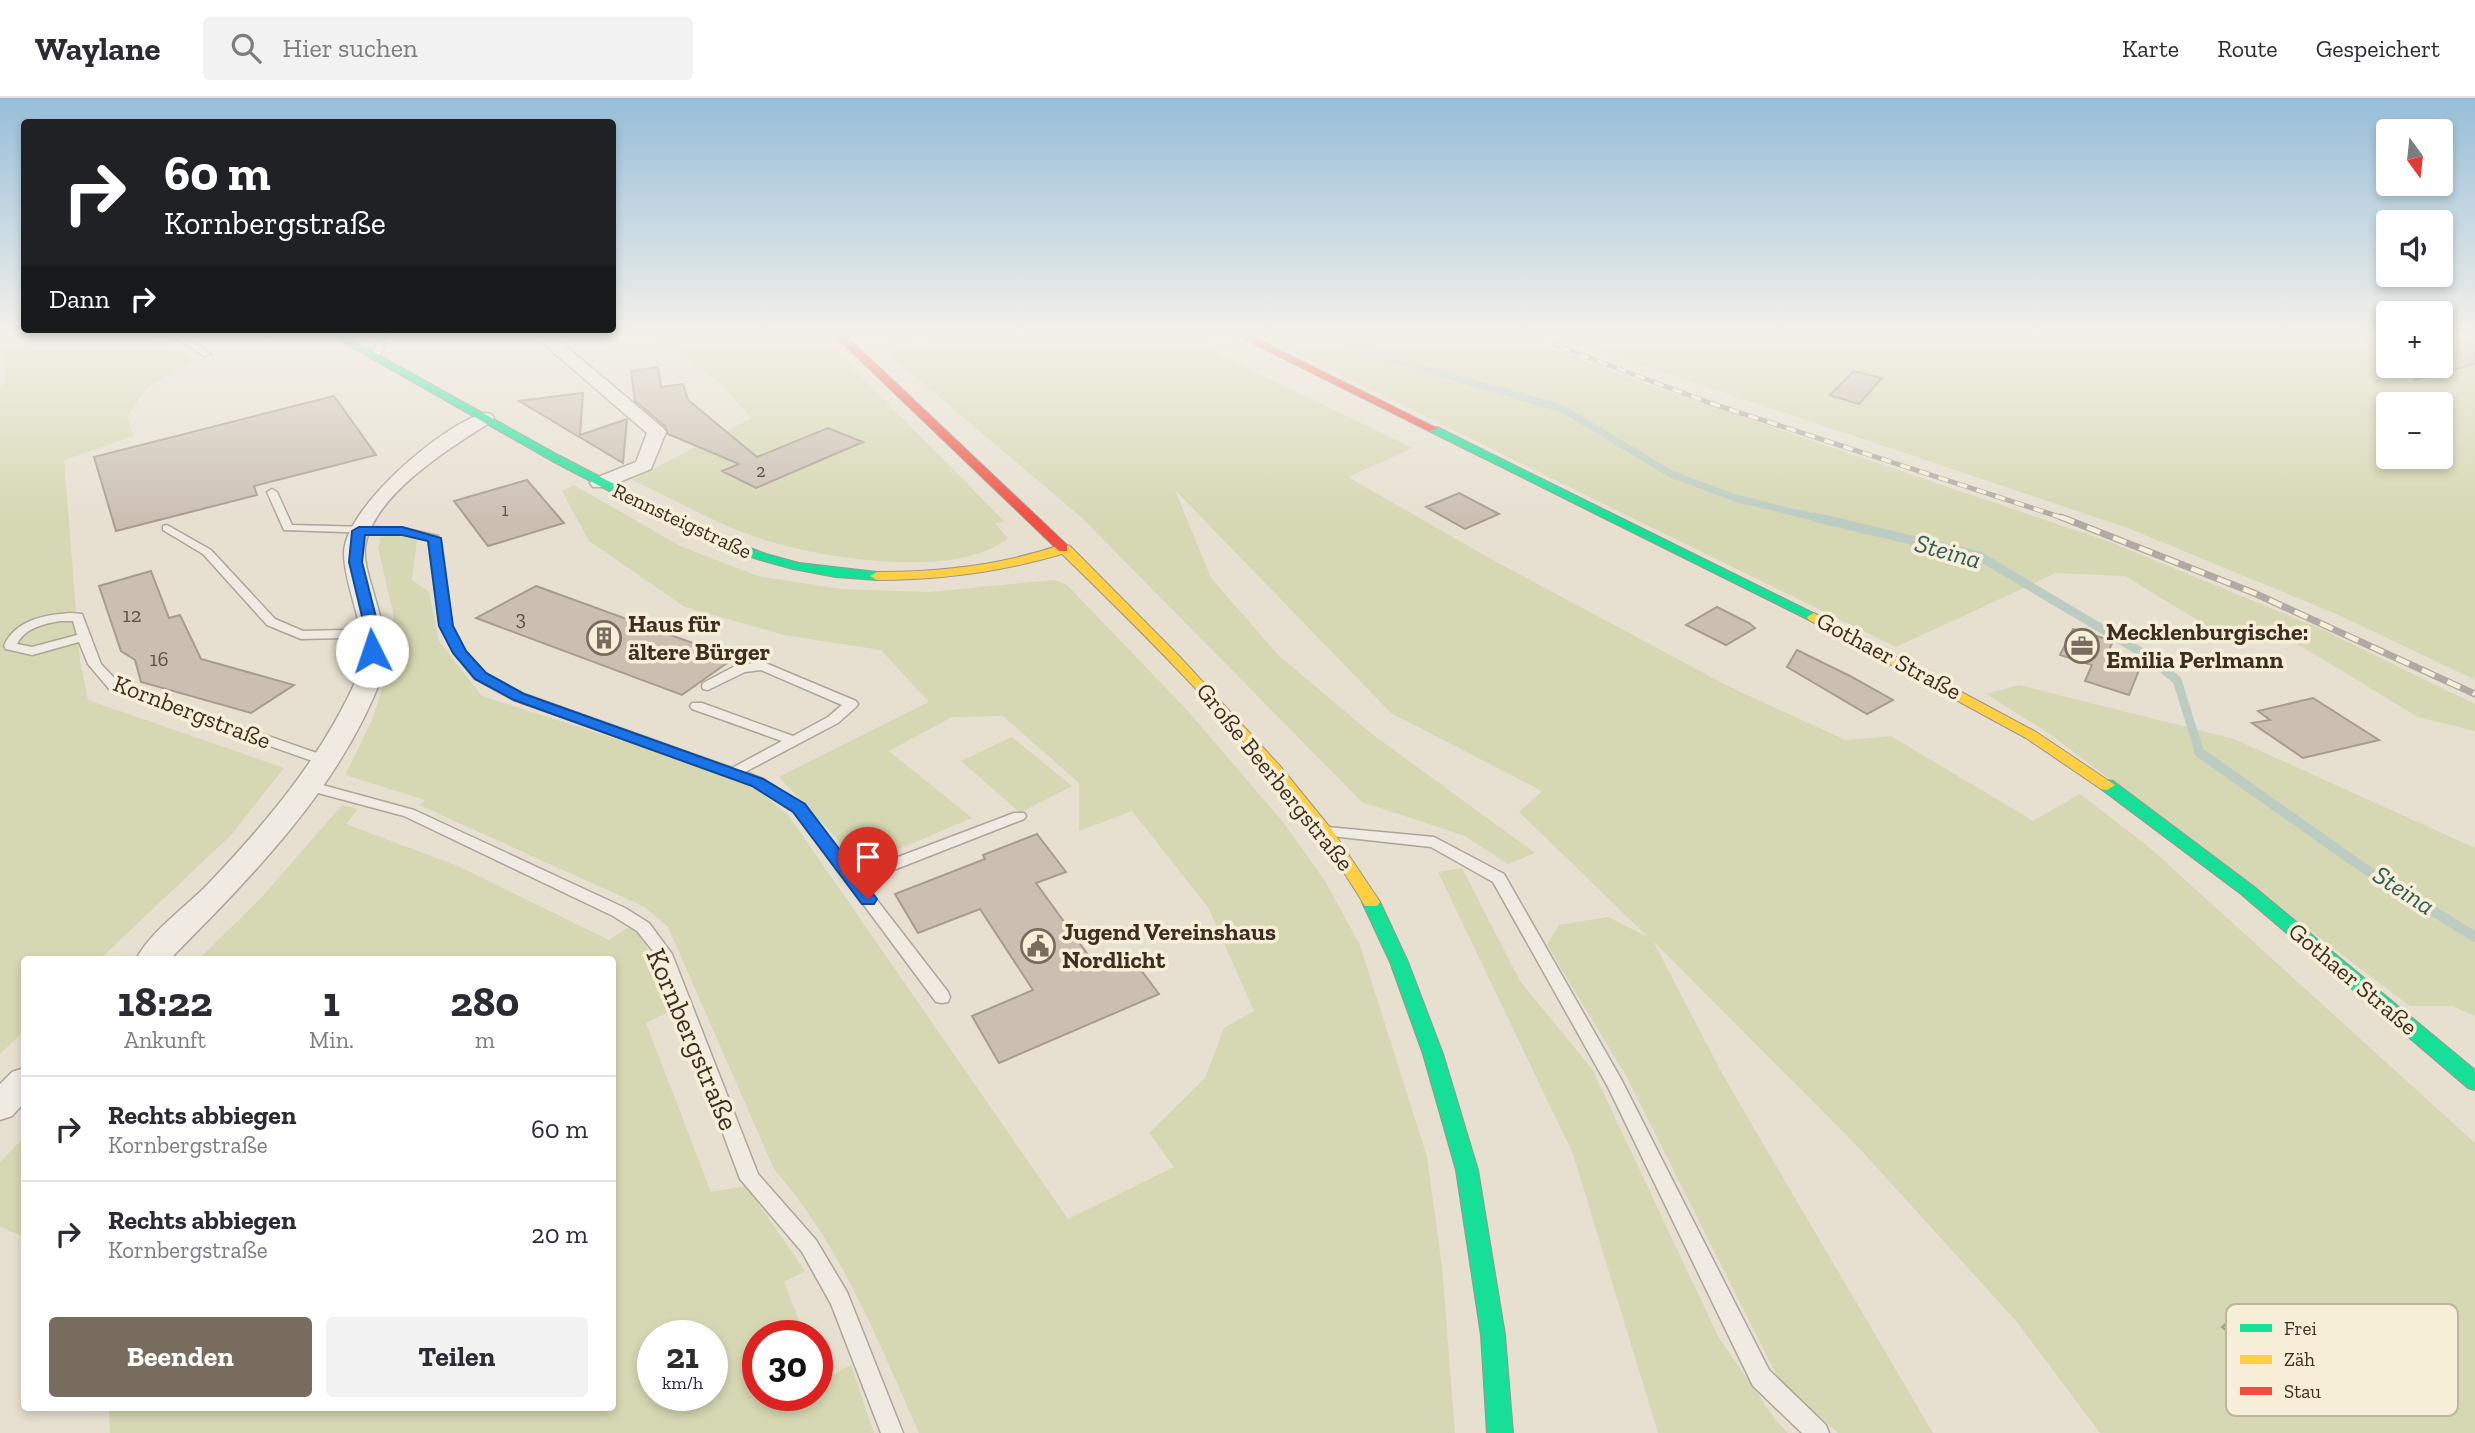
<!DOCTYPE html>
<html lang="de">
<head>
<meta charset="utf-8">
<style>
	body { margin:0; font-family:"Zilla Slab",serif; background:#f2f2f3; color:#2b2b33; height:100vh; display:flex; flex-direction:column; font-size:26px; white-space:nowrap }
	* { box-sizing:border-box; margin:0 }
	p { font-size:23px; color:#7c7c81 }
	.icon { flex:none; width:38px; height:38px; fill:none; stroke:currentColor; stroke-width:2; stroke-linecap:round; stroke-linejoin:round }
	.map { position:relative; flex:1; overflow:hidden }
	.drawer { position:absolute; left:21px; top:858px; width:595px; height:455px; display:flex; flex-direction:column; background:#fff; border-radius:7px; box-shadow:0 4px 10px #0003 }
	.drawer>* { flex:none }
	.top-card { position:absolute; left:21px; top:21px; width:595px; height:214px; border-radius:7px; box-shadow:0 4px 10px #0003; background:#202124; color:#fff; overflow:hidden }
	.needle { width:46px; rotate:165deg }
	.controls { position:absolute; left:2376px; top:21px; display:grid; gap:14px }
	.controls a { display:grid; place-items:center; width:77px; height:77px; border-radius:7px; background:#fff; box-shadow:0 4px 10px #0003; font-size:35px }
	.speed { position:absolute; left:637px; top:1222px; display:flex; gap:14px; font-size:35px; font-weight:700; text-align:center }
	.speed>* { display:grid; place-content:center; width:91px; height:91px; border-radius:50%; background:#fff; box-shadow:0 4px 10px #0003; line-height:1 }
	.speed small { font-size:18px; font-weight:400 }
	.speed .limit { border:10px solid #d22; background:#fff; color:#111 }
	.pin { position:absolute; display:grid; place-items:center; width:60px; height:60px; color:#fff; margin:-72px -30px; border-radius:50% 50% 50% 0; rotate:-45deg; box-shadow:0 0 7px #0007 }
	.pin .icon { rotate:45deg }
	.me { position:absolute; width:77px; margin:-38px; rotate:356deg; stroke-linejoin:round; filter:drop-shadow(0 0 5px #0008) }
	.turn { display:flex; align-items:center; gap:24px; height:147px; padding:0 28px; font-size:32px }
	.turn .icon { width:91px; height:91px; stroke-width:2.5 }
	.turn b { display:block; font-size:49px; line-height:60px }
	.then { display:flex; align-items:center; height:66px; padding:0 28px; background:#0003; gap:14px; font-size:26px }
	.eta { display:flex; justify-content:space-evenly; align-items:center; height:119px; text-align:center }
	.eta b { font-size:42px; font-weight:700; line-height:49px }
	.primary-button { display:flex; gap:14px; margin-top:auto; padding:14px 28px }
	.primary-button a { flex:1; height:80px; border-radius:7px; background:#786c5e; color:#fff; font-size:28px; font-weight:700; line-height:80px; text-align:center }
	.primary-button a+a { background:#f2f2f3; color:#2b2b33 }
	ul { padding:0; list-style:none }
	li { display:flex; align-items:center; gap:21px; height:105px; padding:0 28px; border-top:2px solid #e1e1e2 }
	li div { flex:1 }
	li b { display:block; font-size:26px }
	li em { font-style:normal }
	header { display:flex; align-items:center; gap:42px; box-sizing:border-box; height:98px; padding:0 35px; background:#fff; border-bottom:2px solid #e1e1e2 }
	header strong { font-size:33px }
	nav { display:flex; gap:38px; margin-inline-start:auto; font-size:24px }
	.search { width:490px; height:63px; background:#f2f2f3; display:flex; align-items:center; gap:18px; box-sizing:border-box; padding:0 24px; border-radius:7px; color:#7c7c81; font-size:26px }
	.map>svg:first-child { display:block }
	.green { fill:#d6d7b3; fill-rule:evenodd }
	.lines { fill:none; stroke-linecap:round; stroke-linejoin:round }
	.stream-far2 { stroke:#bcccc2; stroke-width:7 }
	.stream-far1 { stroke:#bcccc2; stroke-width:9 }
	.stream { stroke:#bcccc2; stroke-width:10 }
	.building { fill:#cbbfb2; stroke:#a89c90; stroke-width:2 }
	.lane-casing { stroke:#ada599; stroke-width:3 }
	.street-casing { stroke:#ada599; stroke-width:3 }
	.fast-casing { stroke:#9c958a; stroke-width:2 }
	.slow-casing { stroke:#9c958a; stroke-width:2 }
	.jam-casing { stroke:#9c958a; stroke-width:2 }
	.lane { fill:#efebe3; fill-rule:evenodd }
	.street { fill:#efebe3; fill-rule:evenodd }
	.fast { fill:#16e098; fill-rule:evenodd }
	.slow { fill:#ffcf43; fill-rule:evenodd }
	.jam { fill:#f24e42; fill-rule:evenodd }
	.rail-far1-casing { stroke:#afaaa2; stroke-width:5 }
	.rail-casing { stroke:#afaaa2; stroke-width:7 }
	.rail-far1 { stroke:#f7eed8; stroke-width:3.5; stroke-dasharray:10; stroke-linecap:butt }
	.rail { stroke:#f7eed8; stroke-width:4.5; stroke-dasharray:14; stroke-linecap:butt }
	.route { fill:#1a73e8; stroke:#114b97; stroke-width:2 }
	.labels { text-anchor:middle; stroke-width:7; stroke-linejoin:round; paint-order:stroke }
	.far-number-label { font-size:18px; fill:#605244 }
	.far-street-label { font-size:21px; fill:#3d2e20; stroke:#f7eed8 }
	.number-label { font-size:21px; fill:#605244 }
	.poi-label { font-size:24px; font-weight:bold; fill:#3d2e20; stroke:#f7eed8; text-anchor:start }
	.street-label { font-size:24px; fill:#3d2e20; stroke:#f7eed8 }
	.water-label { font-size:26px; font-style:italic; fill:#2f5d5a; stroke:#f7eed8 }
	.near-street-label { font-size:28px; fill:#3d2e20; stroke:#f7eed8 }
	.key { fill:#f7eed8; stroke:#bfb4a1; stroke-width:2 }
	.key-label { font-size:19px; fill:#3d2e20 }
</style>
</head>
<body>
<header>
<strong>Waylane</strong>
<div class="search"><svg class="icon" aria-label="search" viewBox="0 0 24 24"><circle cx="10" cy="10" r="6"/><path d="M15 15l6 6"/></svg>Hier suchen</div>
<nav><a>Karte</a><a>Route</a><a>Gespeichert</a></nav>
</header>
<div class="map">
<svg width="2475" height="1335" viewBox="0 0 2475 1335">
	<rect width="100%" height="100%" fill="#e7e0d1"/>
	<path class="green" d="M0 235H149L193 263 147 290 127 318 134 338 64 362 80 563 88 602 284 670 232 736 100 861H24V933L0 956V290L6 284Z
		M654 235H818L1004 423 995 426 1008 440C957 483 818 460 759 440 716 426 674 401 632 382L751 320 722 286Z
		M970 235H1194L1224 259 1413 350 1348 379 1491 461 1728 588 1845 642 1891 638 2033 723 2080 696 2149 749 2475 1045V1335H2100L2016 1223 1860 1051 1653 843 1724 979 1933 1335H1838L1779 1282 1625 976 1547 847 1559 827 1608 819 1648 839 1519 714 1542 693 1391 615 1175 392 1211 480 1278 557 1372 636 1535 755 1508 766 1465 738 1362 704 1081 419 887 255Z
		M1255 235H1509L1657 290 2110 444 2319 530 2475 606V633L2418 619 2286 539 2219 535 2125 478 2056 475 1896 549Z
		M1547 235H2389V268H2441V235H2475V582L2341 518 2128 430ZM2389 306H2441V359H2389Z
		M574 387 680 448 758 478 841 491 928 494 1054 482 1067 487 1188 613 1283 724 1325 783 1360 847 1427 1059 1442 1169 1455 1335H919C877 1241 842 1149 774 1071L668 829 645 809 419 707 425 702 345 677 372 622 393 557V514L378 450 381 439 394 437 417 442 412 482 429 494 439 543 482 598 667 657 758 692 789 718 1068 1121 1174 1069 1149 1035 1205 980 1224 930 1254 913 1208 809 1132 713 1079 733V685L1003 618 952 619 889 653 972 720 861 767 779 679 929 604 881 552 784 537 685 509 589 443 562 393Z
		M2019 587 2234 641 2475 750V918L2452 908H2410L2050 636 1986 596Z
		M1012 639 1072 688 1020 715 961 663Z
		M342 707 358 711 346 726 458 768 609 842 630 828 645 845 674 911 646 925 711 1094 746 1088 805 1173 784 1184 805 1237H758V1297H817V1270L822 1282 851 1267 874 1335H110L109 1309H612V861H199L261 800ZM653 1237H712V1297H653Z
		M1462 770 1520 883 1592 971 1719 1240 1775 1321 1788 1335H1658L1573 1056 1438 774Z
		M24 1039V1139L0 1129V1064Z"/>
	<g class="lines">
		<path class="stream-far2" d="M1317 235 1381 258 1563 311 1671 376 1735 400 1821 421"/>
		<path class="stream-far1" d="M1814 419 1979 458 2141 554 2177 582 2200 656"/>
		<path class="stream" d="M2199 654 2362 769 2475 839"/>
	</g>
	<path class="building" d="M2351 235H2389V252L2350 239Z
		M2441 235H2475V266L2415 282 2426 268H2441Z
		M658 269 661 289 683 286 688 302 757 359 828 330 863 344 756 390 722 373 739 366 668 336 665 328 635 303 631 273Z
		M1854 273 1882 280 1859 306 1830 297Z
		M583 295 580 337 627 321 623 365 519 303Z
		M334 298 376 357 254 388 257 397 116 433 94 359Z
		M527 382 564 425 488 448 454 403Z
		M1459 395 1499 416 1465 431 1426 409Z
		M151 473 169 520 180 517 201 561 294 587 251 615 141 584 135 562 121 553 99 488Z
		M536 488 734 560 682 597 476 520Z
		M1717 509 1749 525 1755 530 1726 547 1686 527Z
		M2073 531 2113 543 2107 557 2141 567 2129 597 2085 583 2092 567 2060 557Z
		M1797 552 1850 578 1893 602 1867 616 1787 569Z
		M2313 600 2379 642 2303 660 2252 625 2270 622 2258 613Z
		M1037 736 1066 774 1036 785 1094 865 1126 852 1159 896 999 965 972 918 1033 892 980 811 918 835 895 796 985 761 983 757Z
		M2242 1212 2299 1256 2279 1275 2222 1229Z"/>
	<g class="lines">
		<g class="lane-casing">
			<path id="lane" d="M169 235H179L211 256 204 258Z
				M260 235H270L275 240 268 242Z
				M377 235H385C387 243 382 258 375 262L371 259 378 240Z
				M272 391 277 394 292 427 403 430 438 438 452 528 466 554 485 575 524 596 732 670 782 643 692 611 690 608 692 605H702L793 638 828 619 842 607 761 572 745 574 708 592 703 591 702 588 703 585 737 567 763 564 856 603 858 606 856 609 838 625 745 674 763 681 804 707 856 775 1014 715H1024L1026 718 1024 721 863 784 948 894 950 899 948 904 942 905 936 904 794 713 753 687 514 602 475 581 454 555 440 528 429 442 403 436 284 432 267 394Z
				M167 427 211 452 275 521 303 533 344 532 372 527 378 531 376 534 344 540 301 541 267 527 203 456 163 432V428Z
				M70 515 82 516 101 566 120 586 331 660 333 663 326 667 321 666 110 592 88 566 79 544 32 557 6 551 4 548C15 522 44 517 70 515ZM60 523H73L77 537 32 549 17 546C25 530 43 526 60 523Z
				M308 683 414 712 625 810 649 825 672 856 758 1076 816 1142 847 1194 903 1335H881L831 1206 802 1154 740 1081 657 858 637 833 613 818 404 718 303 691 301 688Z
				M1327 729 1434 739 1504 776 1621 981 1769 1272 1826 1327 1829 1335H1802L1753 1288 1608 989 1493 784 1431 749 1322 737 1320 734 1322 731Z"/>
		</g>
		<g class="street-casing">
			<path id="street" d="M536 235H550L663 330 666 334 651 371 607 389H593L590 385 593 381 636 364 647 335 537 240Z
				M890 235H906L907 239 899 244 893 242Z
				M485 315 491 316 494 320 491 324C451 349 374 396 365 448 363 465 371 484 375 500 382 524 391 553 382 578 341 689 252 778 170 861H136C152 832 186 809 209 785 268 723 322 659 357 580 374 539 345 497 344 456 343 411 444 325 485 315Z
				M24 970V1005L12 1018 0 1022V986L12 974Z"/>
		</g>
		<g class="fast-casing">
			<path id="fast" d="M327 235H339L560 358 697 429 766 456 799 465 877 474 884 478 877 482 836 479 793 471 757 461 688 434 552 363Z
				M1429 329H1437L1821 519 1814 523 1809 522 1429 333Z
				M2107 682 2113 683 2253 788 2475 972V992L2468 990 2241 796 2101 691 2099 687Z
				M1371 798 1377 800 1380 804 1408 864 1443 956 1478 1072 1505 1237 1513 1335H1487L1481 1237 1456 1072 1423 956 1390 864 1362 804 1365 800Z"/>
		</g>
		<g class="slow-casing">
			<path id="slow" d="M1063 446 1070 448 1179 558 1280 668 1332 732 1380 804 1377 808H1365C1286 676 1172 563 1062 456 1001 474 940 482 877 482L870 478 877 474C940 474 1004 467 1063 446Z
				M1814 515 2036 634 2115 687 2107 692 2101 691 2026 640 1809 522 1807 519Z"/>
		</g>
		<g class="jam-casing">
			<path id="jam" d="M832 235H843L1067 447V453H1059Z
				M1232 235H1245L1438 331 1429 333Z"/>
		</g>
		<use href="#lane" class="lane"/>
		<use href="#street" class="street"/>
		<use href="#fast" class="fast"/>
		<use href="#slow" class="slow"/>
		<use href="#jam" class="jam"/>
		<g class="rail-far1-casing">
			<path id="rail-far1" d="M1523 235 1710 305 2066 421"/>
		</g>
		<g class="rail-casing">
			<path id="rail" d="M2061 419 2254 495 2475 596"/>
		</g>
		<use href="#rail-far1" class="rail-far1"/>
		<use href="#rail" class="rail"/>
	</g>
	<linearGradient id="sky" x2="0" y2="1"><stop stop-color="#96bed9"/><stop offset="0.56" stop-color="#f4f1ea"/><stop offset="1" stop-color="#f4f1ea" stop-opacity="0"/></linearGradient>
	<rect width="2475" height="422" fill="url(#sky)"/>
	<path class="route" d="M402 429 441 440 453 528 466 553 486 575 524 596 763 681 805 706 874 797 877 801 874 806H862L793 714 752 688 514 602 475 581 453 555 439 528 428 443 402 437H365L362 464 379 531V553L366 556 365 531 349 464 352 433 359 429Z"/>
	<defs>
		<g id="building-ring" transform="scale(1.75)"><circle r="9.5" fill="#f7eed8" stroke="#786c5e" stroke-width="1.5"/><path d="M-4-6H4V6H1V3H-1V6H-4ZM-2.5-4.3h1.7v1.8h-1.7ZM.8-4.3h1.7v1.8H.8ZM-2.5-1h1.7V.8h-1.7ZM.8-1h1.7V.8H.8Z" fill="#786c5e"/></g>
		<g id="office-ring" transform="scale(1.75)"><circle r="9.5" fill="#f7eed8" stroke="#786c5e" stroke-width="1.5"/><path d="M-6-3h4V-5.5h4V-3h4V5H-6ZM-1-4.5V-3h2v-1.5ZM-6 0V1H6V0Z" fill="#786c5e"/></g>
		<g id="civic-ring" transform="scale(1.75)"><circle r="9.5" fill="#f7eed8" stroke="#786c5e" stroke-width="1.5"/><path d="M-.6-6.5H3V-4.5H.6V-3L4-1V1h2V6H-6V1h2V-1L-.6-3ZM-1.2 2.5V6h2.4V2.5Z" fill="#786c5e"/></g>
	</defs>
	<g fill-rule="evenodd">
		<use href="#building-ring" x="604" y="540"/>
		<use href="#office-ring" x="2082" y="548"/>
		<use href="#civic-ring" x="1038" y="848"/>
	</g>
	<g class="labels">
		<g class="far-number-label">
			<text x="761" y="379">2</text>
			<text x="505" y="418">1</text>
		</g>
		<g class="far-street-label">
			<text transform="translate(682 423) rotate(25)" y="7">Rennsteigstraße</text>
		</g>
		<g class="number-label">
			<text x="132" y="524">12</text>
			<text x="521" y="527">3</text>
			<text x="159" y="568">16</text>
		</g>
		<g class="poi-label">
			<text x="628" y="534">Haus für<tspan x="628" dy="28">ältere Bürger</tspan></text>
			<text x="2106" y="542">Mecklenburgische:<tspan x="2106" dy="28">Emilia Perlmann</tspan></text>
			<text x="1062" y="842">Jugend Vereinshaus<tspan x="1062" dy="28">Nordlicht</tspan></text>
		</g>
		<g class="street-label">
			<text transform="translate(1889 558) rotate(28)" y="8">Gothaer Straße</text>
			<text transform="translate(192 614) rotate(21)" y="8">Kornbergstraße</text>
			<text transform="translate(1275 679) rotate(51)" y="8">Große Beerbergstraße</text>
			<text transform="translate(2353 881) rotate(40)" y="8">Gothaer Straße</text>
		</g>
		<g class="water-label">
			<text transform="translate(1948 453) rotate(16)" y="9">Steina</text>
			<text transform="translate(2404 792) rotate(33)" y="9">Steina</text>
		</g>
		<g class="near-street-label">
			<text transform="translate(693 941) rotate(67)" y="10">Kornbergstraße</text>
		</g>
	</g>
	<rect x="2226" y="1206" width="232" height="112" rx="10" class="key"/>
	<rect x="2240" y="1226" width="32" height="8" fill="#16e098"/>
	<rect x="2240" y="1257" width="32" height="9" fill="#ffcf43"/>
	<rect x="2240" y="1289" width="32" height="8" fill="#f24e42"/>
	<g class="key-label">
		<text x="2284" y="1237">Frei</text>
		<text x="2284" y="1268">Zäh</text>
		<text x="2284" y="1300">Stau</text>
	</g>
</svg>
<div class="controls">
<a><svg class="needle" viewBox="-14 -14 28 28"><path d="M0-13l5 13h-10z" fill="#e53935"/><path d="M0 13l5-13h-10z" fill="#7c7c81"/></svg></a>
<a><svg class="icon" aria-label="sound" viewBox="0 0 24 24"><path d="M4 9h4l5-4v14l-5-4H4zM17 9q2 3 0 6"/></svg></a>
<a>+</a>
<a>−</a>
</div>
<div class="speed"><div>21<small>km/h</small></div><div class="limit">30</div></div>
<div class="pin" style="left:868px;top:801px;background:#d93025"><svg class="icon" aria-label="arrive" viewBox="0 0 24 24"><path d="M6 21V4h12l-3 4 3 4H6"/></svg></div>
<svg class="me" style="left:372px;top:553px" viewBox="-20 -20 40 40"><circle r="19" fill="#fff"/><path d="M0-13L10 11 0 6-10 11z" fill="#1a73e8"/></svg>
<div class="top-card">
<div class="turn"><svg class="icon" aria-label="right" viewBox="0 0 24 24"><path d="M7 20v-9h11M14 6l5 5-5 5"/></svg><div><b>60 m</b>Kornbergstraße</div></div>
<div class="then">Dann<svg class="icon" aria-label="right" viewBox="0 0 24 24"><path d="M7 20v-9h11M14 6l5 5-5 5"/></svg></div>
</div>
<section class="drawer">
<div class="eta">
<div><b>18:22</b><p>Ankunft</p></div>
<div><b>1</b><p>Min.</p></div>
<div><b>280</b><p>m</p></div>
</div>
<ul>
<li><svg class="icon" aria-label="right" viewBox="0 0 24 24"><path d="M7 20v-9h11M14 6l5 5-5 5"/></svg><div><b>Rechts abbiegen</b><p>Kornbergstraße</p></div><em>60 m</em></li>
<li><svg class="icon" aria-label="right" viewBox="0 0 24 24"><path d="M7 20v-9h11M14 6l5 5-5 5"/></svg><div><b>Rechts abbiegen</b><p>Kornbergstraße</p></div><em>20 m</em></li>
</ul>
<div class="primary-button"><a>Beenden</a><a>Teilen</a></div>
</section>
</div>
</body>
</html>
